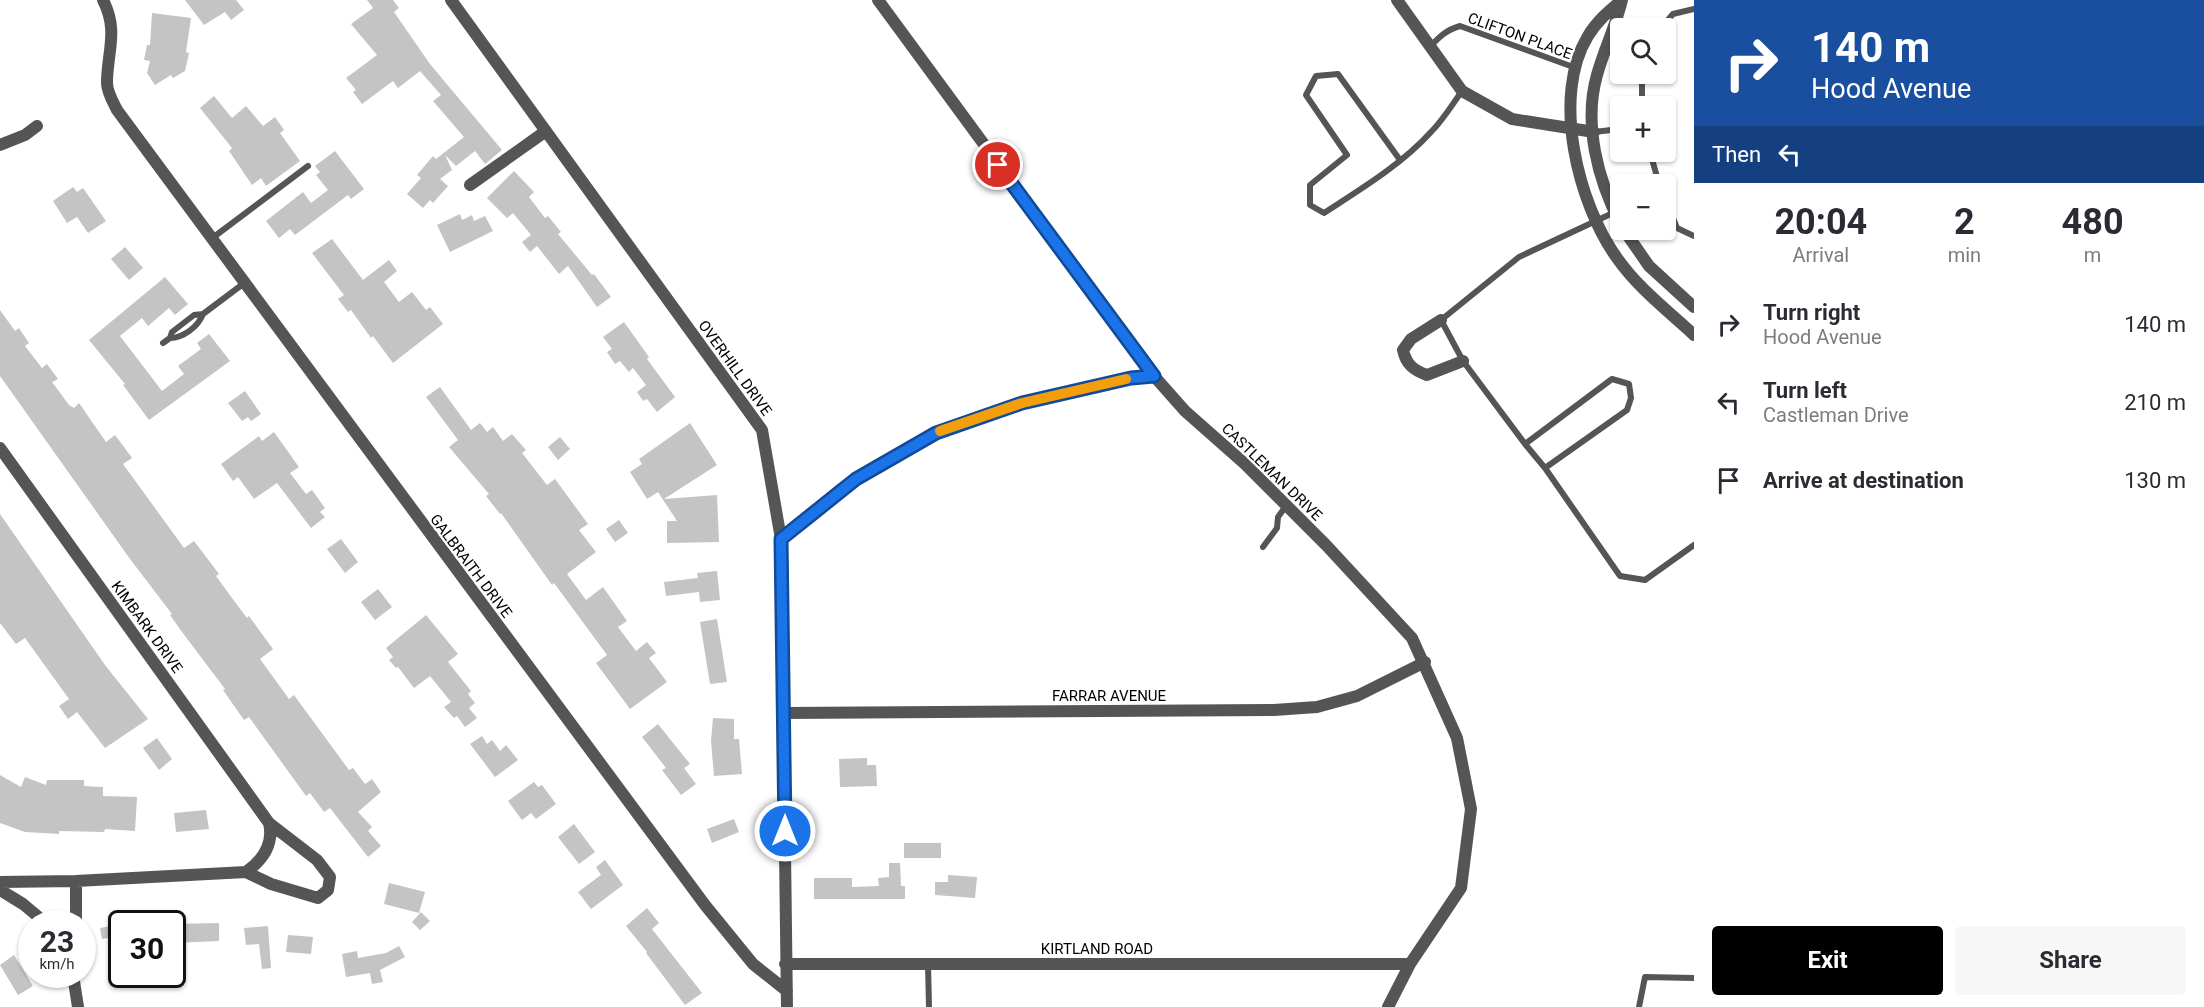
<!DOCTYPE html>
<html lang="en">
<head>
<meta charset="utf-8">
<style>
	body { margin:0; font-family:Roboto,sans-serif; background:#f7f7f7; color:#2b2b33; height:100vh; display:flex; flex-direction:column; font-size:22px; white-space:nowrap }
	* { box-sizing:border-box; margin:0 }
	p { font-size:20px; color:#7c7c81 }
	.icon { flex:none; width:33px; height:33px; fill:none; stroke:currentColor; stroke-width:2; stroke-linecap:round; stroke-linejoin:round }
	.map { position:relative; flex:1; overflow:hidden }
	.sheet { display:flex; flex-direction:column; background:#fff; width:510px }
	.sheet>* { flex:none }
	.banner { background:#1a4fa0; color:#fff; overflow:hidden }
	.controls { position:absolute; left:1610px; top:18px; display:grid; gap:12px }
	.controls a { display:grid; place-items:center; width:66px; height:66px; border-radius:6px; background:#fff; box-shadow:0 2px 4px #0004; font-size:30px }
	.speed { position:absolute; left:18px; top:910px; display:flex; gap:12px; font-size:30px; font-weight:700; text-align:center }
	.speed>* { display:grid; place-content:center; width:78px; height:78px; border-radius:50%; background:#fff; box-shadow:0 2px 4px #0004; line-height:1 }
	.speed small { font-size:15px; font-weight:400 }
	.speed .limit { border:3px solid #111; border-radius:9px; background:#fff; color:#111 }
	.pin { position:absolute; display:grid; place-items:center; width:51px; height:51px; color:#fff; margin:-26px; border:3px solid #fff; border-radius:50%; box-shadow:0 2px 6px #0007 }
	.me { position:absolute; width:66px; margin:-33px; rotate:0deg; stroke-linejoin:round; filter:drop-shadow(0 0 4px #0008) }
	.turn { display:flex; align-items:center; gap:21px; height:126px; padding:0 18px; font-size:27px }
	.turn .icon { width:78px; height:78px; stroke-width:2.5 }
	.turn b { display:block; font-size:42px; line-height:51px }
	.then { display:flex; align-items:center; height:57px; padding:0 18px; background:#0003; gap:12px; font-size:22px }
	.eta { display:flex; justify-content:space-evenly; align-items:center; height:102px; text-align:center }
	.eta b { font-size:36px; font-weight:700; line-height:42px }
	.button { display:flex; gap:12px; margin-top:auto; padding:12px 18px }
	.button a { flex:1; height:69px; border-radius:6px; background:#000; color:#fff; font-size:24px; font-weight:700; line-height:69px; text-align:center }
	.button a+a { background:#f7f7f7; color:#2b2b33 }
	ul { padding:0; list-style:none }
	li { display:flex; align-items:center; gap:18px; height:78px; padding:0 18px }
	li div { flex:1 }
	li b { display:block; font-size:22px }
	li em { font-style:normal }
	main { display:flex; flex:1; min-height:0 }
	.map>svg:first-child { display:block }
	.building { fill:#c4c4c4 }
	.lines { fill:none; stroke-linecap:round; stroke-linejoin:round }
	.service { stroke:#555; stroke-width:6 }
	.minor { stroke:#555; stroke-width:12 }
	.route-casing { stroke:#114b97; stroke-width:15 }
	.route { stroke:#1a73e8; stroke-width:10 }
	.slow { stroke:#f59e0b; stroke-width:10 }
	.labels { text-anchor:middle; stroke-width:4.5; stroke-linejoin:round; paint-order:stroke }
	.street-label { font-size:15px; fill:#000; stroke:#fff }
</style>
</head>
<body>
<main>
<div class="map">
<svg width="1694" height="1007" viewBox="0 0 1694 1007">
	<rect width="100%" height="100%" fill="#fff"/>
	<path class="building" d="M185 0H236L244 10 231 20 225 12 204 25Z
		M367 0H393L399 8 394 12 430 64 502 150 485 164 475 151 456 166 445 155 452 170 440 179 448 186 433 203 430 200 423 208 407 194 421 178 417 175 433 156 436 159 464 137 433 101 441 95 420 71 398 88 393 81 362 104 353 92 356 90 346 78 377 55 351 24 373 8Z
		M152 13 191 18 186 52 189 53 185 71 173 78 171 75 155 85 147 73 150 61 144 60 147 45H150Z
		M214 96 232 118 246 106 263 126 275 117 284 130 280 133 300 161 266 186 261 178 252 185 229 151 232 148 200 108Z
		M335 151 364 189 351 199 348 195 295 235 290 229 279 238 266 221 303 192 311 203 328 190 316 175 320 172 315 166Z
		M514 171 534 192 529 197 545 218 548 216 561 232 558 234 592 275 594 274 611 297 597 307 568 266 559 274 537 246 530 252 522 242 531 235 513 213 507 218 487 198Z
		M73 187 77 192 83 188 106 221 88 233 77 217 67 223 53 201Z
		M460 214 462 220 472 215 474 221 485 216 493 231 450 252 437 225Z
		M332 239 363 280 389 260 397 271 384 282 399 302 412 292 426 310 430 307 443 324 393 363 373 336 371 338 351 310 348 312 338 299 344 295 312 253Z
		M125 247 143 268 129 280 111 259Z
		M165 277 188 304 175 315 169 308 148 326 142 318 120 336 162 391 184 374 178 366 201 349 197 343 209 334 230 361 149 420 123 385 125 384 89 340Z
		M0 310 15 331 19 328 29 343 25 346 42 368 47 364 58 379 52 382 69 405 74 408 79 403 106 442 115 435 124 447 132 458 123 464 184 548 194 541 213 566 219 574 216 576 232 598 247 618 249 616 273 649 260 659 289 699 294 695 349 770 353 768 365 784 372 779 381 792 358 812 372 827 368 831 381 846 368 857 330 808 324 812 310 793 306 796 249 717 244 720 223 690 225 689 182 632 170 615 172 614 130 559 0 376Z
		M624 322 649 357 647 359 675 397 657 412 647 399 643 401 637 392 646 385 633 368 629 372 620 361 615 364 607 352 612 349 603 337Z
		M440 387 471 430 480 423 487 432 493 427 503 441 512 434 526 450 522 453 547 485 555 479 588 524 579 530 596 552 567 574 586 600 603 587 627 621 618 627 636 651 647 642 656 653 649 658 667 682 630 709 596 663 607 655 554 583 552 585 501 513 500 514 486 496 489 494 449 447 458 440 426 397Z
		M245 391 261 414 251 421 248 417 242 421 228 403Z
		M690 423 717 465 664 499 717 495 719 542 667 543V521H677L658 492 647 499 630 472 642 464 639 459Z
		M274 432 299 467 290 473 306 494 312 490 325 508 320 512 325 517 311 528 277 483 254 499 238 477 233 481 221 464 259 436 262 441Z
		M560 437 570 449 558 460 548 447Z
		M0 514 105 665 148 719 105 748 77 712 68 719 59 706 69 699 25 638 16 644 0 623Z
		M619 520 628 533 615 542 606 529Z
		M341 539 358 562 345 573 327 549Z
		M717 571 720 600 700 602 699 592 666 596 664 582 698 578 697 573Z
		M378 589 392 607 375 620 361 602Z
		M426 615 458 654 448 662 471 691 468 694 475 703 469 708 477 718 465 727 457 716 454 718 444 707 451 702 430 676 414 688 398 667 396 668 389 660 393 657 386 648Z
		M717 619 727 682 710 684 700 622Z
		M713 718 734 719V739H739L742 774 714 776 711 741Z
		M658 724 690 764 684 768 696 784 681 795 662 770 666 768 642 737Z
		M482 736 487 744 492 740 500 751 506 745 518 760 495 777 470 744Z
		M157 738 172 759 159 770 143 748Z
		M867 758V765H876L877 786 840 787 839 759Z
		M0 775 21 787 25 777 46 785 47 780H84V786L103 787V796L137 797 135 831 105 829 104 832 59 831V834L25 832 0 823Z
		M534 782 538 787 542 785 556 804 536 819 531 813 522 820 508 801Z
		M206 810 209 829 176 832 174 813Z
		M734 819 739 832 712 843 707 829Z
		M574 824 595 852 579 864 558 837Z
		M904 843H941V858H904Z
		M605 860 623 885 591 909 578 892 601 875 596 867Z
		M889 863H900L901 886H905V899H814V878H852V887L879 886 878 878 889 877Z
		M948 875 977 877 975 898 935 895V882H948Z
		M389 883 425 892 419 913 384 904Z
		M647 908 659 923 652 929 702 993 685 1005 646 953 647 952 626 926Z
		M421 912 430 921 420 930 412 922Z
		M219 923V941L172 943V924Z
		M122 924V944L109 946 108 938 102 939 100 928Z
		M268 926 271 968 262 969 259 944 246 945 244 928Z
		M288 935 313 937 311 954 286 952Z
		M399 946 405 957 380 970 383 982 372 984 370 973 346 977 342 954 357 951 358 958 386 953Z
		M14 955 33 986 18 995 0 965Z"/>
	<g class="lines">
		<path class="service" d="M1661 28 1673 14 1694 9
			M1429 48C1439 37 1446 30 1460 26L1576 68
			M1642 74V106
			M1594 132 1620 129
			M1650 152 1659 184
			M1400 160 1338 74 1316 76 1306 95 1347 155 1310 185V205L1324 213C1361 189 1401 165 1431 132 1443 120 1452 105 1462 91
			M1665 198 1677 228 1694 236
			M1615 212 1519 257 1441 320 1463 361 1525 444 1612 379 1629 384 1631 398 1627 410 1545 468 1620 576 1645 580 1694 545
			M211 239 308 166
			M170 338C183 338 198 327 203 314
			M163 343 170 338 172 332 194 315 203 314 243 284
			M1525 444 1545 468
			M1263 547 1277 528 1278 517 1286 506
			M928 964 929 1007
			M1639 1007 1645 977 1694 978"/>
		<path class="minor" d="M103 0C119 31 107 52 107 83 107 92 113 102 117 110L705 905 753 964 787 991
			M451 0 762 430 781 539 787 1007
			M878 0 1154 376 1185 411 1245 464 1326 545 1412 638 1457 738 1471 809 1461 888 1410 964 1388 1007
			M1397 0 1462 91 1512 119 1594 132
			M1622 0C1609 11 1597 21 1588 36 1551 96 1578 204 1617 258 1638 288 1667 310 1694 335
			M0 145 25 135 37 126
			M470 185 546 131
			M1620 223C1598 180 1583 124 1597 75 1604 49 1616 26 1622 0
			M1624 230 1649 266 1694 307
			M1441 320 1411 339 1403 350C1406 364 1413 370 1427 375L1463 361
			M0 448 269 823 317 860 330 877 328 890 318 898 271 884 246 872 76 881 0 882
			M781 539 840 490 873 468 936 433 1022 403 1131 378 1154 376
			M785 713 1274 710 1317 707 1357 696 1425 662
			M246 872C263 860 274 844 269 823
			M76 881V924
			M0 890 23 904 47 924
			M785 964H1410
			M73 975 78 1007"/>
	</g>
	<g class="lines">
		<g class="route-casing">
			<path id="route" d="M785 831 781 539 856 479 936 433 1022 403 1131 378 1154 376 998 165"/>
		</g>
		<use href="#route" class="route"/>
		<path class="slow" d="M940 431 1022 403 1126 379"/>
	</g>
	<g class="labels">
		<g class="street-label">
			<text transform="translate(1520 36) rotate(20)" y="5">CLIFTON PLACE</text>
			<text transform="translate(735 368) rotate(54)" y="5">OVERHILL DRIVE</text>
			<text transform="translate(1272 472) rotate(44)" y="5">CASTLEMAN DRIVE</text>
			<text transform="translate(471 566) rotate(53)" y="5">GALBRAITH DRIVE</text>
			<text transform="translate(147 627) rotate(54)" y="5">KIMBARK DRIVE</text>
			<text x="1109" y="701">FARRAR AVENUE</text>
			<text x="1097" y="954">KIRTLAND ROAD</text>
		</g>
	</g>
</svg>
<div class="controls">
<a><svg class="icon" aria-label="search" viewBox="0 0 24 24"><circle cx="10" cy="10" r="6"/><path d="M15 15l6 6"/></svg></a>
<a>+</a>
<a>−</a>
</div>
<div class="speed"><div>23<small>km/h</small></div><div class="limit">30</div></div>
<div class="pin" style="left:998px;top:165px;background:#d93025"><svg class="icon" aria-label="arrive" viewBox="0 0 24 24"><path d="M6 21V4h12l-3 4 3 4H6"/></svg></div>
<svg class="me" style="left:785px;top:831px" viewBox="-20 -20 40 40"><circle r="17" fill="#1a73e8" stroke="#fff" stroke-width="3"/><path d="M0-11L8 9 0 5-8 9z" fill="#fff"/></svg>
</div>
<section class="sheet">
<div class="banner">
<div class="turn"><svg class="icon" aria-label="right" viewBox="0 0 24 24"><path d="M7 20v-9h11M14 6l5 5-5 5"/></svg><div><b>140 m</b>Hood Avenue</div></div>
<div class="then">Then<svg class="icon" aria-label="left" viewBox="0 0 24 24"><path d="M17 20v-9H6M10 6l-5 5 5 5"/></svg></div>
</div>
<div class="eta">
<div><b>20:04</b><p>Arrival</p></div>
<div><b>2</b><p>min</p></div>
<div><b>480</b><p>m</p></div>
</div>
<ul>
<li><svg class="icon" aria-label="right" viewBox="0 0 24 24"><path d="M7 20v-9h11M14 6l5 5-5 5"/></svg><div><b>Turn right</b><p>Hood Avenue</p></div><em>140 m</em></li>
<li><svg class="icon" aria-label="left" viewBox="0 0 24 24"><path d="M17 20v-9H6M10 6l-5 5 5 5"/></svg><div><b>Turn left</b><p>Castleman Drive</p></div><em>210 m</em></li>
<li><svg class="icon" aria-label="arrive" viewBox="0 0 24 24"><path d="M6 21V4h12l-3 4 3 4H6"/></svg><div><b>Arrive at destination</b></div><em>130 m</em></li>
</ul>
<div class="button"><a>Exit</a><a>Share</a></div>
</section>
</main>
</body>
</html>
